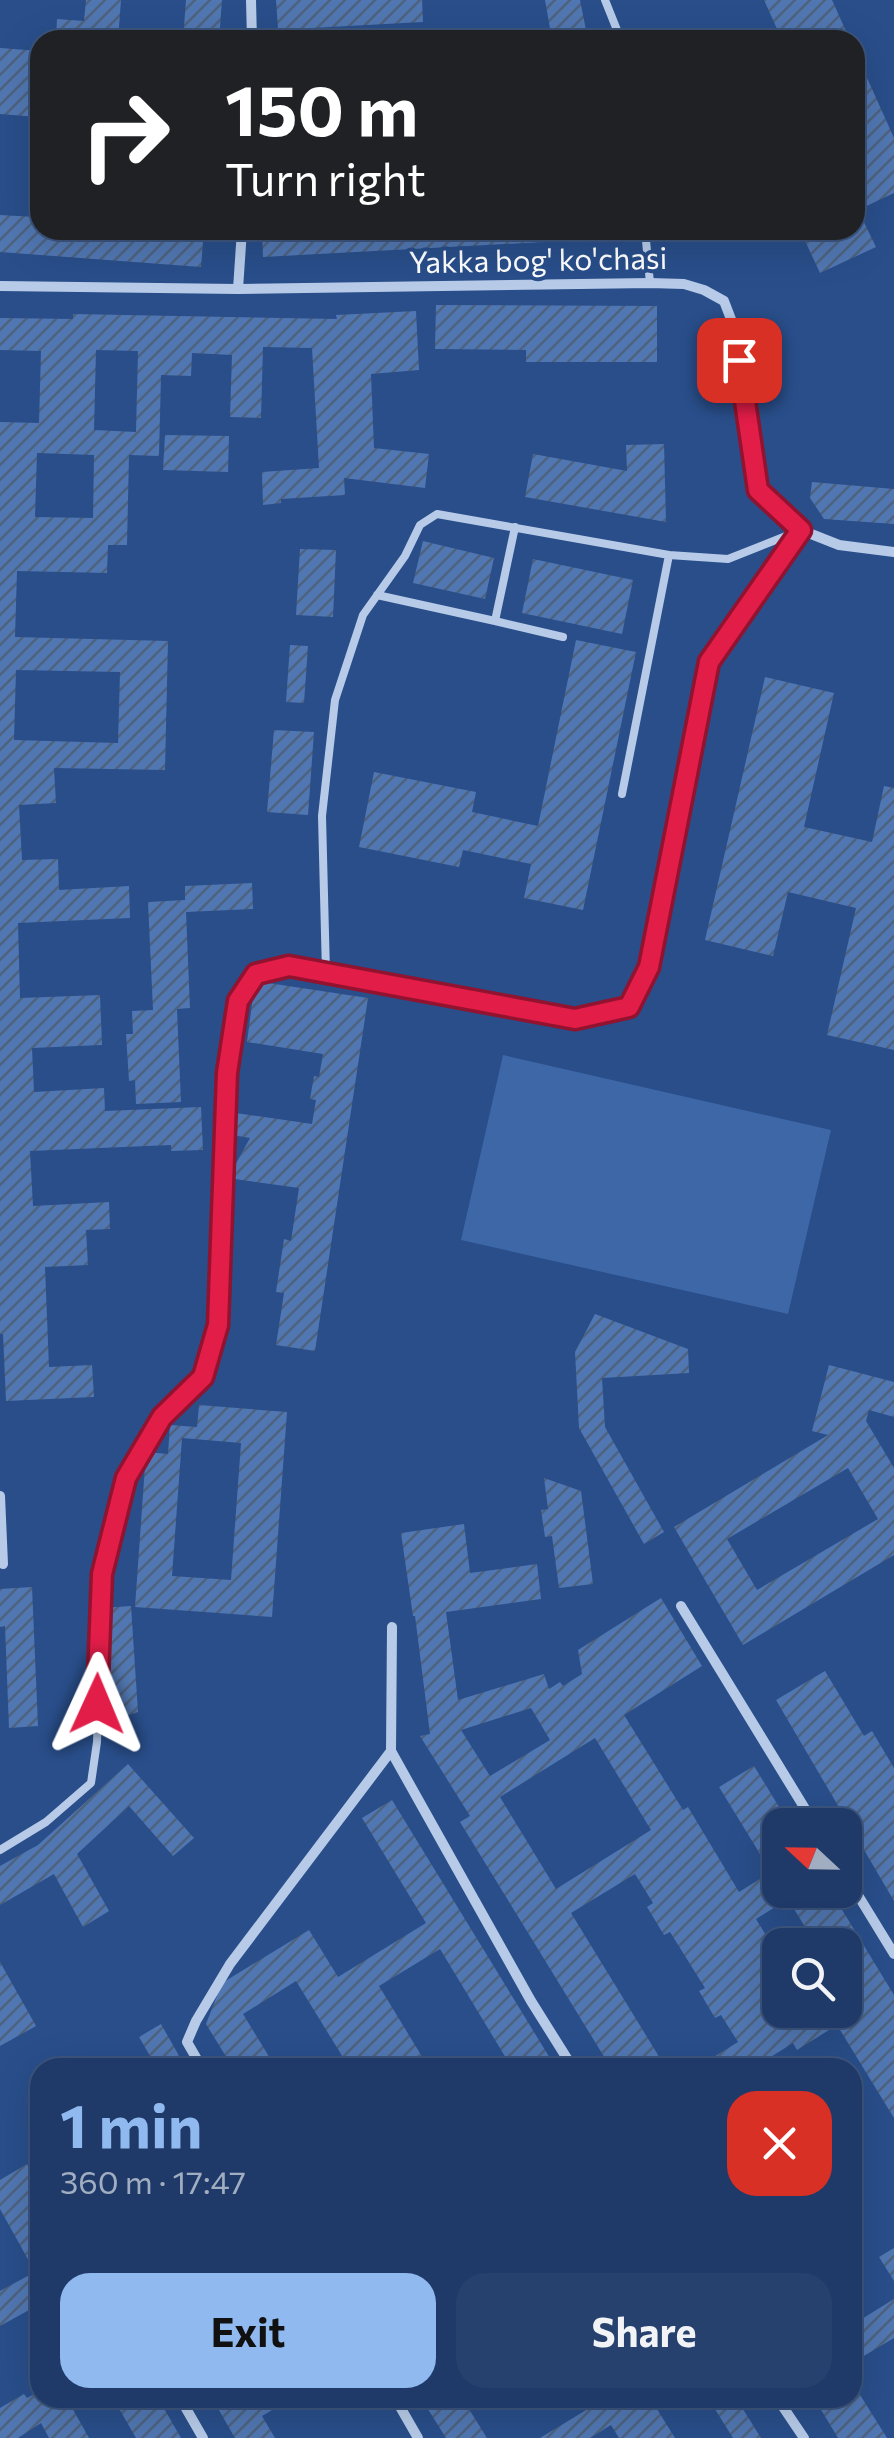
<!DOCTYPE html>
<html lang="en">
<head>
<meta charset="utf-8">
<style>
	body { margin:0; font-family:Commissioner,sans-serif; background:#27416e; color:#f1f3f6; height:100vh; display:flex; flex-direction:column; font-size:38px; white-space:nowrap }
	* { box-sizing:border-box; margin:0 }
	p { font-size:32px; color:#a1adc0 }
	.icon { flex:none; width:55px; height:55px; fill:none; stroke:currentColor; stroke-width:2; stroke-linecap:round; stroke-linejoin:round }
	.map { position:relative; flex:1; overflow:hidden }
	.drawer { position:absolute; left:30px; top:2058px; width:832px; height:350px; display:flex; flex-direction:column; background:#1f3a68; border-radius:30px; box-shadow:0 10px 40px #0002,0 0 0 2px #3c547c }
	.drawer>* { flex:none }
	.guide { position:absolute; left:30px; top:30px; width:835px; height:210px; border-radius:30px; box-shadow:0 10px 40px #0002,0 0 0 2px #3c547c; background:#202124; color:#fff; overflow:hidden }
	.needle { width:65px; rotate:292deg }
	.fabs { position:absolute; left:762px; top:1808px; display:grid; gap:20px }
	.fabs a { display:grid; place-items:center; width:100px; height:100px; border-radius:20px; background:#1f3a68; box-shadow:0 10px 40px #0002,0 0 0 2px #3c547c; font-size:50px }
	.pin { position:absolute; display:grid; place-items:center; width:85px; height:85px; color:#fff; margin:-42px; border-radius:20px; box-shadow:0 5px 15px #0006 }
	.me { position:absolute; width:110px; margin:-55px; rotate:1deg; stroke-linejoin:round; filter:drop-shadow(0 0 8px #0008) }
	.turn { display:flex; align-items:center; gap:35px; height:210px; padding:0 30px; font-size:45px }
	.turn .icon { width:130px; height:130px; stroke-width:2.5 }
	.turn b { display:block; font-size:70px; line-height:85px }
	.round { display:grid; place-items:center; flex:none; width:105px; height:105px; border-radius:30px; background:#27416e }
	.summary { display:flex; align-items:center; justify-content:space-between; height:170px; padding:0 30px }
	h1 { font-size:60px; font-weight:700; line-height:75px; color:#90b9f0 }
	.action { display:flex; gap:20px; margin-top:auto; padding:20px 30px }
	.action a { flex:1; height:115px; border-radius:30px; background:#90b9f0; color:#111; font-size:40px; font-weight:700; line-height:115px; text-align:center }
	.action a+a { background:#27416e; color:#f1f3f6 }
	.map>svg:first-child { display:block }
	.park { fill:#3d67a7 }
	.building { fill:url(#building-hatch); fill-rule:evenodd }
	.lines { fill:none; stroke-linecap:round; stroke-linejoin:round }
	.lane { stroke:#b7cbe9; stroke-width:8 }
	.street { stroke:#b7cbe9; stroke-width:10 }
	.route-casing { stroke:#92132f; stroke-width:25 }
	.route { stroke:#e11d48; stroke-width:18 }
	.labels { text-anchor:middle; stroke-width:8; stroke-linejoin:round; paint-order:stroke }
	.street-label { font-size:30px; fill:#fff; stroke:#294e8a }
</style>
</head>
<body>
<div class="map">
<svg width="894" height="2438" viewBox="0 0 894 2438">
	<defs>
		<pattern id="building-hatch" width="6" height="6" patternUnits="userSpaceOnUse" patternTransform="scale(2.5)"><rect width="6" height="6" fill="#5177b2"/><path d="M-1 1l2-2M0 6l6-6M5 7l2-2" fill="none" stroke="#4e627f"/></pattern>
	</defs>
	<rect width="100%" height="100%" fill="#294e8a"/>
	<path class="park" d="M503 1055 831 1130 788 1314 461 1240Z"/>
	<path class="building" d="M86 0H121L118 40H56L57 19 84 21Z
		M186 0H222L219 40H183Z
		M276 0H422L423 22 293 29V40H260L259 30 278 29Z
		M545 0H580L588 40H552Z
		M764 0H832L850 40H782Z
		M0 48 40 51 38 117 0 114Z
		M855 51 894 138V193L858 210 876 247 820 273 800 230H855Z
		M37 201H40V230H92L180 238 181 230H204L201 267 0 252V215L36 217Z
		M262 230H618L619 238 263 257Z
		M436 305 657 306V362H526V350L435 349Z
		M416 311 419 370 371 374 374 448 429 454 425 488 344 478 345 495 281 499V503L263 505 262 472 319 468 312 348 263 347 261 418 230 417 232 355 192 353 191 376 161 375 159 456 129 455 127 545H108L107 573 17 571 15 637 168 641 165 770 54 768 56 803 19 805 22 860 58 859 59 890 129 886 130 918 18 923 20 998 100 995 102 1045 32 1048 34 1092 104 1088 105 1111 201 1107 203 1150 171 1151V1145L30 1151 33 1206 109 1202 110 1229 86 1230 88 1265 45 1267 49 1367 92 1365 94 1397 6 1401 3 1334H0V422L39 423 41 351 0 350V318L73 319V314L337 319 336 315ZM96 350 138 351 136 432 94 430ZM37 453 94 455 93 518 35 517ZM16 670 120 672 118 743 14 740Z
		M165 435 229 436 228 472 163 470Z
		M664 444 666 522 525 497 533 454 627 471 626 445Z
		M812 482 894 489V524L824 519 810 498Z
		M423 541 494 558 485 599 413 583Z
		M300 549 336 550 333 617 296 615Z
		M533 559 633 580 622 634 522 613Z
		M576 640 636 652 583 910 524 898 531 864 463 850 459 867 359 847 374 772 476 792 472 812 538 826Z
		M290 645 308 646 304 703 286 702Z
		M765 677 834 693 804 827 872 842 884 786 894 788V1050L827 1035 856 908 788 892 773 956 705 940Z
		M274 730 314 732 308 815 267 812Z
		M252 883 253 909 186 912 190 1008 177 1009 181 1102 136 1104 135 1080 129 1081 126 1034H133L132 1011 153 1010 148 902 185 900V886Z
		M255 981 368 998 315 1351 276 1345 284 1293 276 1292 284 1239 291 1241 299 1188 228 1178 250 1138 232 1135 236 1113 312 1124 316 1100 310 1099 314 1076 319 1077 323 1054 247 1042Z
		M595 1314 688 1349 689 1373 602 1378 605 1427 664 1532 644 1544 579 1428 575 1352Z
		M829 1365 894 1382V1417L869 1410 866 1421 894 1468V1555L743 1645 674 1527 828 1435 812 1431ZM848 1468 878 1519 757 1590 727 1539Z
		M199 1405 287 1412 272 1617 135 1607 146 1452 168 1454 170 1425 197 1427ZM182 1438 241 1443 231 1580 172 1576Z
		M544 1478 581 1491 593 1584 559 1588 552 1536 545 1537 541 1510 548 1509Z
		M464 1524 470 1573 537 1564 541 1599 446 1612 458 1700 544 1674 549 1689 560 1682 563 1686 582 1674 578 1650 661 1598 702 1666 624 1715 683 1810 688 1807 739 1892 771 1872 719 1787 754 1766 790 1825H780V1890H830L894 1995V2118L837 2025 797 2050 793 2043 753 2068H696L738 2042 721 2015 715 2018 699 1991 705 1988 670 1932 664 1935 647 1907 653 1903 635 1874 571 1913 666 2068H611L460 1822 470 1816 420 1736 430 1734 415 1616H413L401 1533ZM531 1708 550 1740 490 1776 461 1730ZM595 1738 651 1830 556 1889 500 1797ZM788 1899 816 1945H845V2010H780V1958L756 1919Z
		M32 1587 38 1726 9 1728 5 1626 0 1627V1589Z
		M131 1606 138 1712 108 1722 100 1608Z
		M825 1671 864 1736 872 1731 894 1768V1901L776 1700Z
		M128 1764 194 1838 173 1856 129 1806 77 1854 109 1911 83 1927 54 1874 0 1905V1866L38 1845Z
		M392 1800 556 2068H512L440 1949 379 1986 429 2068H331L344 2059 296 1981 243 2014 276 2068H233L206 2024 222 1983 309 1930 338 1977 426 1923 362 1818Z
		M0 1962 36 2026 0 2046Z
		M161 2024 186 2068H157L139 2037Z
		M27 2164 40 2187V2304L0 2326V2291L35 2272 0 2209V2180Z
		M894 2248V2281L879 2257Z
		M894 2299V2338L852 2363V2325Z
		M852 2382 887 2438H838L814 2398H852Z
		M40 2391V2398H87L71 2406 89 2438H49L41 2423 18 2438H0V2408L24 2394 27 2398Z
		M113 2398H158L181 2438H136Z
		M212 2398H305L294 2404 291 2399 262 2416 275 2438H235Z
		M421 2398H462L487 2438H446Z
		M606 2398H658L652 2401 675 2438H619L611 2425 590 2438H540Z
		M708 2398H736L761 2438H733Z"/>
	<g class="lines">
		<path class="lane" d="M605 0 621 40
			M645 230 650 283
			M377 595 495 621 515 527
			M495 621 563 637
			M622 794 669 555
			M326 973 322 816 335 700 363 615 405 556 420 525 437 514 669 555 728 559 801 530
			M0 1850 46 1822 91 1783 97 1742 102 1573 126 1478 162 1417 203 1377 219 1325 227 1073 238 1001 256 974 289 966 575 1019 629 1007 649 967 709 663 801 530"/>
		<path class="street" d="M251 0 252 40
			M0 286 238 289 650 283 684 284 704 290 724 301 734 327 758 490 777 510 801 530 839 545 894 552
			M238 289 242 230
			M0 1496 3 1564
			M681 1606 815 1825
			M392 1627 391 1751 531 2001 573 2068
			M845 1874 894 1954
			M202 2068 187 2042 196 2021 230 1964 391 1751
			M180 2398 203 2438
			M395 2398 418 2438
			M777 2398 804 2438"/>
	</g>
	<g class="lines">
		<g class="route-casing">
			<path id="route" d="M97 1704 102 1574 126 1478 162 1417 203 1377 218 1325 227 1073 238 1001 256 974 289 966 575 1019 629 1007 649 967 709 662 801 530 758 490 739 360"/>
		</g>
		<use href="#route" class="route"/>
	</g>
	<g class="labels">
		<g class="street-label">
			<text transform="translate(538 261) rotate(-1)" y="10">Yakka bog' ko'chasi</text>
		</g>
	</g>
</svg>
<div class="fabs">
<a><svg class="needle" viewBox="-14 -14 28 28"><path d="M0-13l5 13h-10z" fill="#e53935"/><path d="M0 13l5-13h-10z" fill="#a1adc0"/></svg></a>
<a><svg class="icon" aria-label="search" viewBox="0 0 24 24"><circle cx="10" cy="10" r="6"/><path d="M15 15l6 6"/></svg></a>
</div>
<div class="pin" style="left:739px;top:360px;background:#d93025"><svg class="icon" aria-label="arrive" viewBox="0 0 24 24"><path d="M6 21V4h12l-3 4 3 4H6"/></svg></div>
<svg class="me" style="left:97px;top:1704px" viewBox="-20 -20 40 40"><path d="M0-17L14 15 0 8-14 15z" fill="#e11d48" stroke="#fff" stroke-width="4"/></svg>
<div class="guide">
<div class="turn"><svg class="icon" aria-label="right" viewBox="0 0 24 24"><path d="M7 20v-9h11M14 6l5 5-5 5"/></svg><div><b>150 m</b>Turn right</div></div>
</div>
<section class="drawer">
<div class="summary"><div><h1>1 min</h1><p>360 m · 17:47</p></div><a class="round" style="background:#d93025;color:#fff"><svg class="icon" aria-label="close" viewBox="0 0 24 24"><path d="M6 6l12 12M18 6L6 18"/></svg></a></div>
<div class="action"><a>Exit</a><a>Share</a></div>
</section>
</div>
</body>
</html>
